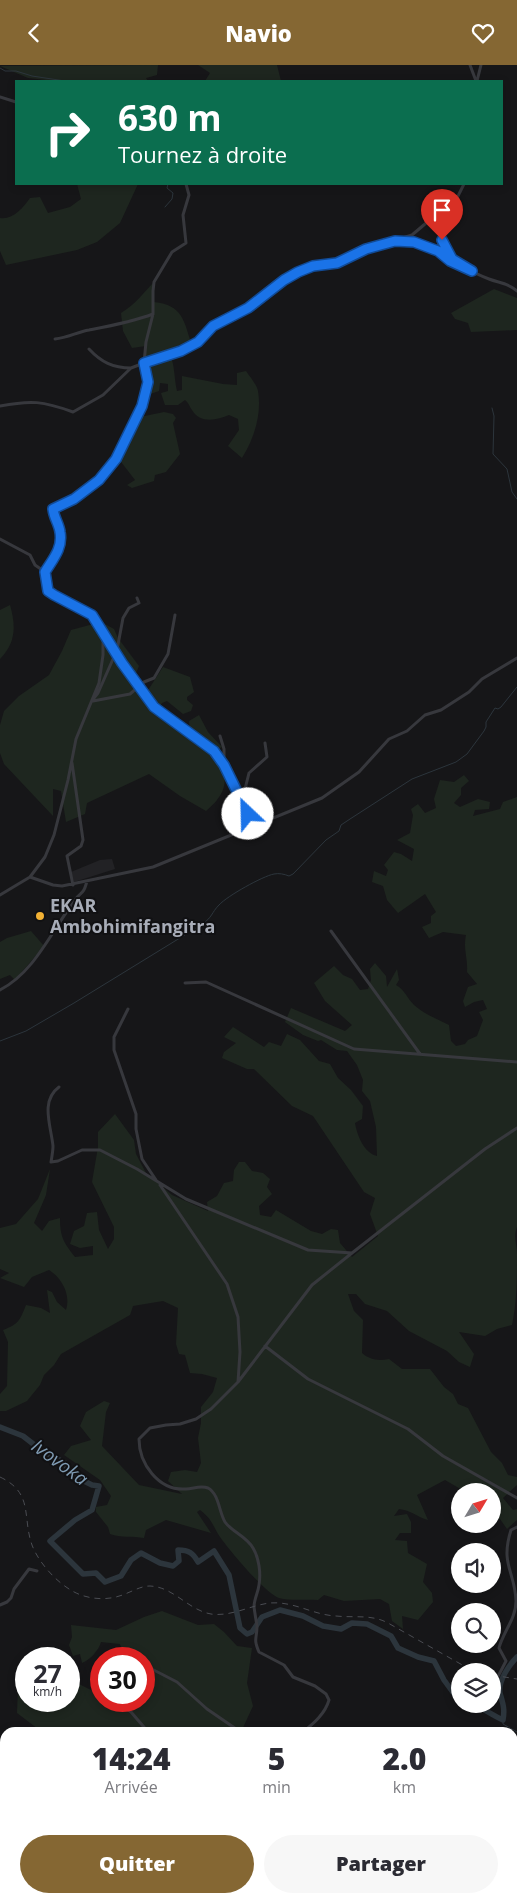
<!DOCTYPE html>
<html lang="fr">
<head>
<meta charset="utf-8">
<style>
	body { margin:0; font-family:"Open Sans",sans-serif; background:#f7f7f7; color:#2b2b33; height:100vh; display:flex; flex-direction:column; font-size:19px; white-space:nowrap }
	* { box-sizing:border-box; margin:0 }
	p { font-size:16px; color:#7c7c81 }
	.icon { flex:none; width:28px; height:28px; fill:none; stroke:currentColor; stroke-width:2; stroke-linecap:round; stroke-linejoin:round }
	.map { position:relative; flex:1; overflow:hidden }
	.details { position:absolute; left:0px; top:1662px; width:518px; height:176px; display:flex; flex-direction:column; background:#fff; border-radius:15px 15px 0 0; box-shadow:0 2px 8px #0003 }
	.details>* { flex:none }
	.guide { position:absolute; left:15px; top:15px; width:488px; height:105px; border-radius:0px; box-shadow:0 2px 8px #0003; background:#0b6e4f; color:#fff; overflow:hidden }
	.needle { width:32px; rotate:52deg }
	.fabs { position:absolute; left:451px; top:1418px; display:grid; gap:10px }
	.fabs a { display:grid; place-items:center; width:50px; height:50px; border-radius:50%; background:#fff; box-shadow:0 2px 8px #0003; font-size:25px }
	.speed { position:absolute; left:15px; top:1582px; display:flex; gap:10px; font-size:25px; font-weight:700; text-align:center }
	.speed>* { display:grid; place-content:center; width:65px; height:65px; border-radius:50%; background:#fff; box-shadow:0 2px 8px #0003; line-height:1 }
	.speed small { font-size:12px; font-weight:400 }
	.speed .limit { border:8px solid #d22; background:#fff; color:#111 }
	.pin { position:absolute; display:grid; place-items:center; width:42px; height:42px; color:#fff; margin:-51px -21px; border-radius:50% 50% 50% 0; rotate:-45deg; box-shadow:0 0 5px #0007 }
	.pin .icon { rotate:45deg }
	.me { position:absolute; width:55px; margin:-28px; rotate:336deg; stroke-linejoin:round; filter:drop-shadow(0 0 4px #0008) }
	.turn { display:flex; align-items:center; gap:18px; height:105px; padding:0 20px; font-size:22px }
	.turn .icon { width:65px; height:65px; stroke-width:2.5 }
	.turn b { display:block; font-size:35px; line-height:42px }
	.eta { display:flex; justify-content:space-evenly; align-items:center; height:85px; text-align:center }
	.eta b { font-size:30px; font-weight:800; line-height:35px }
	.cta { display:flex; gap:10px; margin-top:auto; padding:10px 20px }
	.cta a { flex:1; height:58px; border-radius:30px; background:#856733; color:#fff; font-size:20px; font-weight:800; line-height:58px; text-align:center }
	.cta a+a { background:#f7f7f7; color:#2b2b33 }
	header { display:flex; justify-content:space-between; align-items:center; height:65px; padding:0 20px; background:#856733; color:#fff; font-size:22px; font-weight:800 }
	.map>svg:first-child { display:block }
	.built { fill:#222225 }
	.green { fill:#1e261f }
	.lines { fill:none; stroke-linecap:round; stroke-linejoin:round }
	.stream { stroke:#2c353c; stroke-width:1 }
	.river { stroke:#2c353c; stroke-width:5.5 }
	.minor { stroke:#37383d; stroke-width:3 }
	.rail { stroke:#4a4c52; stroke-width:1; stroke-dasharray:6 5; stroke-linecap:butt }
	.route-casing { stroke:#114b97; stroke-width:12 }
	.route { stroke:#1a73e8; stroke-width:9 }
	.poi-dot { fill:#f2b134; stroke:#111113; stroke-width:2 }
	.labels { text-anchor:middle; stroke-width:4; stroke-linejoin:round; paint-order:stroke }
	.poi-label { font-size:18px; font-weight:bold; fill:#a8adb8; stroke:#111113; text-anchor:start }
	.water-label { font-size:19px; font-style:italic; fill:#7f9bb3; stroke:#111113 }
</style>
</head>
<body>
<header><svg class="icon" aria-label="back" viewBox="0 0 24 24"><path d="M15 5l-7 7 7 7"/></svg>Navio<svg class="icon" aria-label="heart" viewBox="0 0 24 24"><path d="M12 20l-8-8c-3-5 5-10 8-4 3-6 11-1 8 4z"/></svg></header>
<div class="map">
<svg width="517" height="1838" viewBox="0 0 517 1838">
	<rect width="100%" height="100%" fill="#161618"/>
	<path class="built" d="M112 794 115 804 74 817 71 807 100 795Z"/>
	<path class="green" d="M158 0 157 10 146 13 148 16H55L28 13 0 1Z
		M198 0H277L281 16H205L210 8Z
		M77 119H138L120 158 97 177 77 185 6 200 0 186V153C13 155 23 143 30 133L40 132 48 148 70 142 81 134Z
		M154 217V237C183 240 184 256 192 281L170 289C175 301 174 313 177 326L182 325V311L223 319 237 320V308L246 306C250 312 257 320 258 326 262 349 254 374 242 393L228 381 239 365 238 354 229 350C217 355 200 359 192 345 189 341 189 338 185 335L178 340H165L161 328 168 326V319L160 318 159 326 147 330 149 319 145 303 146 281 132 283 123 266 121 248C136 239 142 229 154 217Z
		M494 224 517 233V265L471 267 468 258 455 254 451 248Z
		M164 347 173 349 176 353 173 358 180 389 166 407 155 410 154 416 132 423 127 420 135 415 118 393 140 352Z
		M10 540C16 561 16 578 0 594V545Z
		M101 557 114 564 118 573 139 601 133 615 143 633 163 602 190 612 194 627 187 632V635L193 640 191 646 183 649 167 636 162 638 155 649 190 669 189 656 199 650 208 667 222 682 216 686C228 712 230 726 206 746L180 731 149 709 87 738 85 749 66 757 61 726 53 724V751L4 699 0 688V660L4 646 19 631 49 610 62 586 71 565Z
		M464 710 469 716 461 723V730L454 738 460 742 478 734 490 737 489 744 475 745 473 751 500 744 503 737 517 732V1162C513 1172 517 1179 517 1189 517 1213 517 1236 512 1260L497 1264 485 1271 459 1267 474 1289 470 1302 459 1297 447 1286 409 1266 387 1246 365 1239 356 1229H348L354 1246 363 1255 362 1288C370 1295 378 1296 389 1294L402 1304H430L444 1322 453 1329 458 1339 468 1343 491 1387 502 1398 508 1410 517 1412V1420L503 1433 513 1445 517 1444V1455L507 1464 500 1454 493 1456 492 1426H464L445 1415 417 1430 428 1455C417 1452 411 1445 399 1444L394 1451 407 1449 411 1457V1468H400L395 1475 407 1476 408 1488 427 1499 423 1517 432 1528 433 1537 418 1555 402 1551 403 1564 392 1556 389 1539 380 1534 344 1536 324 1530 318 1535C306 1534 290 1536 279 1533 265 1528 230 1486 220 1472 212 1460 213 1455 200 1445L197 1447 211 1468 166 1455 146 1465 144 1473C133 1471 121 1473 110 1469L108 1462 96 1447V1442L107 1440 111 1431 100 1415 64 1390 71 1381 91 1375 80 1361 86 1347 104 1336 110 1338 106 1347 102 1381 139 1420 182 1429 168 1416 171 1407 185 1405 197 1407 201 1398 198 1373 201 1358V1342L213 1327 217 1313 202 1309 190 1308 185 1290 179 1289 176 1279 178 1243 163 1236 133 1241 130 1250 61 1289 54 1300 44 1310 40 1320 27 1336 6 1346H0V1329L7 1321 8 1277 3 1265C19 1259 20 1255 26 1240L41 1243 50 1248 47 1225 52 1227 57 1237 66 1245C71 1230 62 1213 49 1205L32 1212 24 1222 0 1213 9 1208 0 1204V1163L16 1159 38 1134 50 1104 46 1130 34 1158 42 1166 49 1156 60 1153C60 1171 63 1177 75 1192L93 1190V1181L80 1183 70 1179 74 1166 84 1161 87 1148 97 1147 99 1165 108 1184 114 1174V1162L92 1117 98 1082V1067L115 1049 134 1075 136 1089 146 1108 172 1130 208 1146 207 1137 217 1131 224 1118 233 1116 234 1105 239 1097H245L252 1106 263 1108 270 1114 267 1122 272 1129 259 1141 260 1150 271 1152 276 1145 311 1166 322 1169 331 1164 338 1165 340 1178 352 1192 378 1171 370 1149 375 1133 364 1127 313 1051 292 1041 254 1004H247L222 993 224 987 236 978 224 972 233 962 264 982 269 977 281 981 287 969 300 975 319 996 330 999 338 1013 351 1025 363 1041 362 1054 355 1058C357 1070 364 1088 377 1091L376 1062 370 1036 362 1026 363 1015 357 1000 347 986 337 985 321 975 318 976 303 970 285 957 291 943 345 966 352 960 325 936 314 918 334 901 343 910 352 914 360 925 368 924 371 915 370 904 375 898 386 911 387 922 397 904 399 915 396 920C405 925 407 933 414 940 424 949 437 954 449 960L451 976 456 981 465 979 468 975 477 971 483 955 479 947 487 944 483 935 474 937 465 942 463 936 468 922 477 919 467 907C468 892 463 885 466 870L443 867 429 873 422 862 431 858V851L436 847 425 829 398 848 387 835 383 821 372 817 374 806 386 811 388 805 384 800 394 787 401 789 412 796 414 784 397 775 410 768 413 750 411 744 418 739 425 748 436 743 434 734 440 715 454 717Z
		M31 866 44 881 15 915 10 910 0 914V877L7 873Z
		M162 1546 198 1560 214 1559 224 1567 237 1581 252 1583 247 1618 253 1641 241 1667H42L17 1648 18 1623 26 1614V1636H69V1614L91 1625 97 1612 101 1608V1636H144V1594H119L124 1590 120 1579 101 1577C99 1585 90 1595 82 1598L80 1589 73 1591 69 1580 72 1572 71 1560 116 1565 144 1552Z"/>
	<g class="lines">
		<path class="stream" d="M0 3 5 6H16L32 11 65 16
			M165 142 172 134 173 128 167 123 168 119
			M492 343 494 351 493 389 507 404 512 427 517 434
			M0 976 26 966 74 938 201 860C213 852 211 848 219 840 227 831 263 811 274 809 279 808 284 809 289 811L293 809 326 775 339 766 341 760 350 754 412 714 456 697 467 689 484 666 486 662V657L495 643 498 644 501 642 517 622
			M503 1655V1659L517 1667"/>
		<path class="river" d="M0 1362 23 1371 41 1385 65 1398 68 1408 92 1420 99 1421 92 1445 75 1455 50 1476 83 1509 96 1508 105 1517 121 1511 131 1495 141 1488 160 1498 173 1501 179 1496 178 1485C189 1485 193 1488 198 1497L214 1486 229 1510 240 1563 247 1569 252 1567 262 1552 280 1545 303 1551 323 1561 341 1564 352 1558 367 1559 391 1571 398 1583 418 1592 434 1596 444 1615 460 1637
			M471 1639C483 1643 492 1650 503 1655 505 1644 503 1639 500 1628 498 1616 509 1600 517 1592"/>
		<path class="minor" d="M470 0 476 16
			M477 16 481 0
			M0 32 16 37
			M464 119 458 131 412 170 366 184 337 198 313 201 298 207 284 215 248 243 213 261 198 277 181 286 144 298 149 317 142 341 116 394 99 415 74 434 53 444C54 452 59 459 60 467 63 483 53 494 45 507L49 525 54 530 85 546 96 555 103 570V590L99 618 76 674 68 715 54 770 45 792 30 812 53 820 62 821 153 802 322 733 359 707 389 674 407 666 425 650 441 645 469 627 482 614 517 593
			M442 146C433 183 457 202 489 214 499 218 509 218 517 226
			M398 176C412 177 425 179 437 186 445 190 451 197 460 201
			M55 274C68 273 77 267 89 265 110 261 132 257 153 249
			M89 284C101 297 113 303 131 303
			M0 341C31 335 43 336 73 347L103 330 131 303 144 298 146 277 153 249V226L154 217 172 187 186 178 183 150 189 130 186 119
			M0 474 30 490 35 500 45 507
			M104 571 154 642 214 686 231 714 253 761
			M94 633 98 628 117 585 123 553 129 543 139 538 137 533
			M93 636 130 629 144 617 154 613 168 589 175 550
			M220 671 224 684V700
			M72 698 83 775 81 781 67 791 73 820
			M242 736 249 708 267 692 265 678
			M0 830 30 812
			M331 866 420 989
			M185 918 206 917 354 984 517 997
			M0 925C35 907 52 865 75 835 82 825 83 831 87 816
			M128 944 114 972V985L136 1049V1064L142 1094 156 1115
			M59 1022C40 1036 51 1061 53 1081 53 1086 52 1091 51 1097L58 1096 82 1085H100L137 1104 186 1134 308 1185 352 1188 485 1084 517 1063
			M160 1120 227 1219 238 1252 240 1287 238 1317
			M265 1281 308 1314 408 1364 443 1391 517 1433
			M0 1540 7 1537 11 1533 14 1524 29 1504 37 1506
			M144 1600 177 1617 207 1644 242 1668
			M494 1633 493 1621 506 1596 499 1583C503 1567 516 1554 516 1536 515 1506 500 1500 511 1465L517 1462
			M118 1636 131 1647 149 1668
			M302 1668C314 1658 325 1649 329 1635L326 1629 315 1621 293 1612 284 1600 259 1587C253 1573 257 1574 257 1561 256 1555 255 1549 254 1542 254 1534 258 1528 259 1520 261 1508 259 1493 253 1483 246 1471 232 1467 225 1457 219 1447 219 1429 208 1423 200 1420 193 1424 186 1424 158 1426 139 1398 139 1374L150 1363 166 1360 180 1359 196 1354 211 1344 238 1317 312 1220 352 1188
			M0 1774 5 1767"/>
		<path class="rail" d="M0 1412C34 1428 22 1452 32 1480 39 1499 61 1523 81 1530 95 1535 111 1535 125 1529 133 1526 141 1521 150 1521 174 1522 188 1545 211 1549 231 1552 251 1540 270 1538 294 1536 313 1550 336 1551 355 1553 371 1549 388 1558L473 1606
			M492 1610 517 1614"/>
	</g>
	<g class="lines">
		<g class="route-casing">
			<path id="route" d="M248 749 224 700 214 686 154 642 122 598 92 550 54 530 48 526 45 507C53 494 63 483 60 467 59 459 54 453 53 444L74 434 99 415 116 394 142 341 148 317 144 298 181 286 198 277 213 261 248 243 284 215 298 207 313 201 337 198 366 184 395 176 414 177 438 186 450 196 472 206 452 194 442 175"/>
		</g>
		<use href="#route" class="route"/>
	</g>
	<circle class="poi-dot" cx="40" cy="851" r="5"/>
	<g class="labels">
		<g class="poi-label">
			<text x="50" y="847">EKAR<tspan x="50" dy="21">Ambohimifangitra</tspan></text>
		</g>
		<g class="water-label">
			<text transform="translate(60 1397) rotate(36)" y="7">Ivovoka</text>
		</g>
	</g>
</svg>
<div class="fabs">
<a><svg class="needle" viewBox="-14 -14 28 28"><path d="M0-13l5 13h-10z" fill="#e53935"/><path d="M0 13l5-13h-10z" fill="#7c7c81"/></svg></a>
<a><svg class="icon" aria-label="sound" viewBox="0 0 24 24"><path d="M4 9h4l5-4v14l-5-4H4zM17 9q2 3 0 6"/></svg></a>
<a><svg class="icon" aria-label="search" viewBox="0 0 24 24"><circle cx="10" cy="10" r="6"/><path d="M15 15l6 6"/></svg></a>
<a><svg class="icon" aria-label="layers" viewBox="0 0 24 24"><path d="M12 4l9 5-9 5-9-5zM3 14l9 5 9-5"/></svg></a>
</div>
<div class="speed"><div>27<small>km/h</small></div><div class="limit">30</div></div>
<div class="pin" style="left:442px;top:175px;background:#d93025"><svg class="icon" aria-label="arrive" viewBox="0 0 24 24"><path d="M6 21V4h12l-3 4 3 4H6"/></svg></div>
<svg class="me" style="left:248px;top:749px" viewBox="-20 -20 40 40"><circle r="19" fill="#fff"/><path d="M0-13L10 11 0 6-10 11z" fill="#1a73e8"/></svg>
<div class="guide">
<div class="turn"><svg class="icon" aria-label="right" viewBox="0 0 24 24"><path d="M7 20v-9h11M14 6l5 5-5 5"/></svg><div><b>630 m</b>Tournez à droite</div></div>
</div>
<section class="details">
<div class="eta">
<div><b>14:24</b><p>Arrivée</p></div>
<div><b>5</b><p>min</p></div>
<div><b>2.0</b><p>km</p></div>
</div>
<div class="cta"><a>Quitter</a><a>Partager</a></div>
</section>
</div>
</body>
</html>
